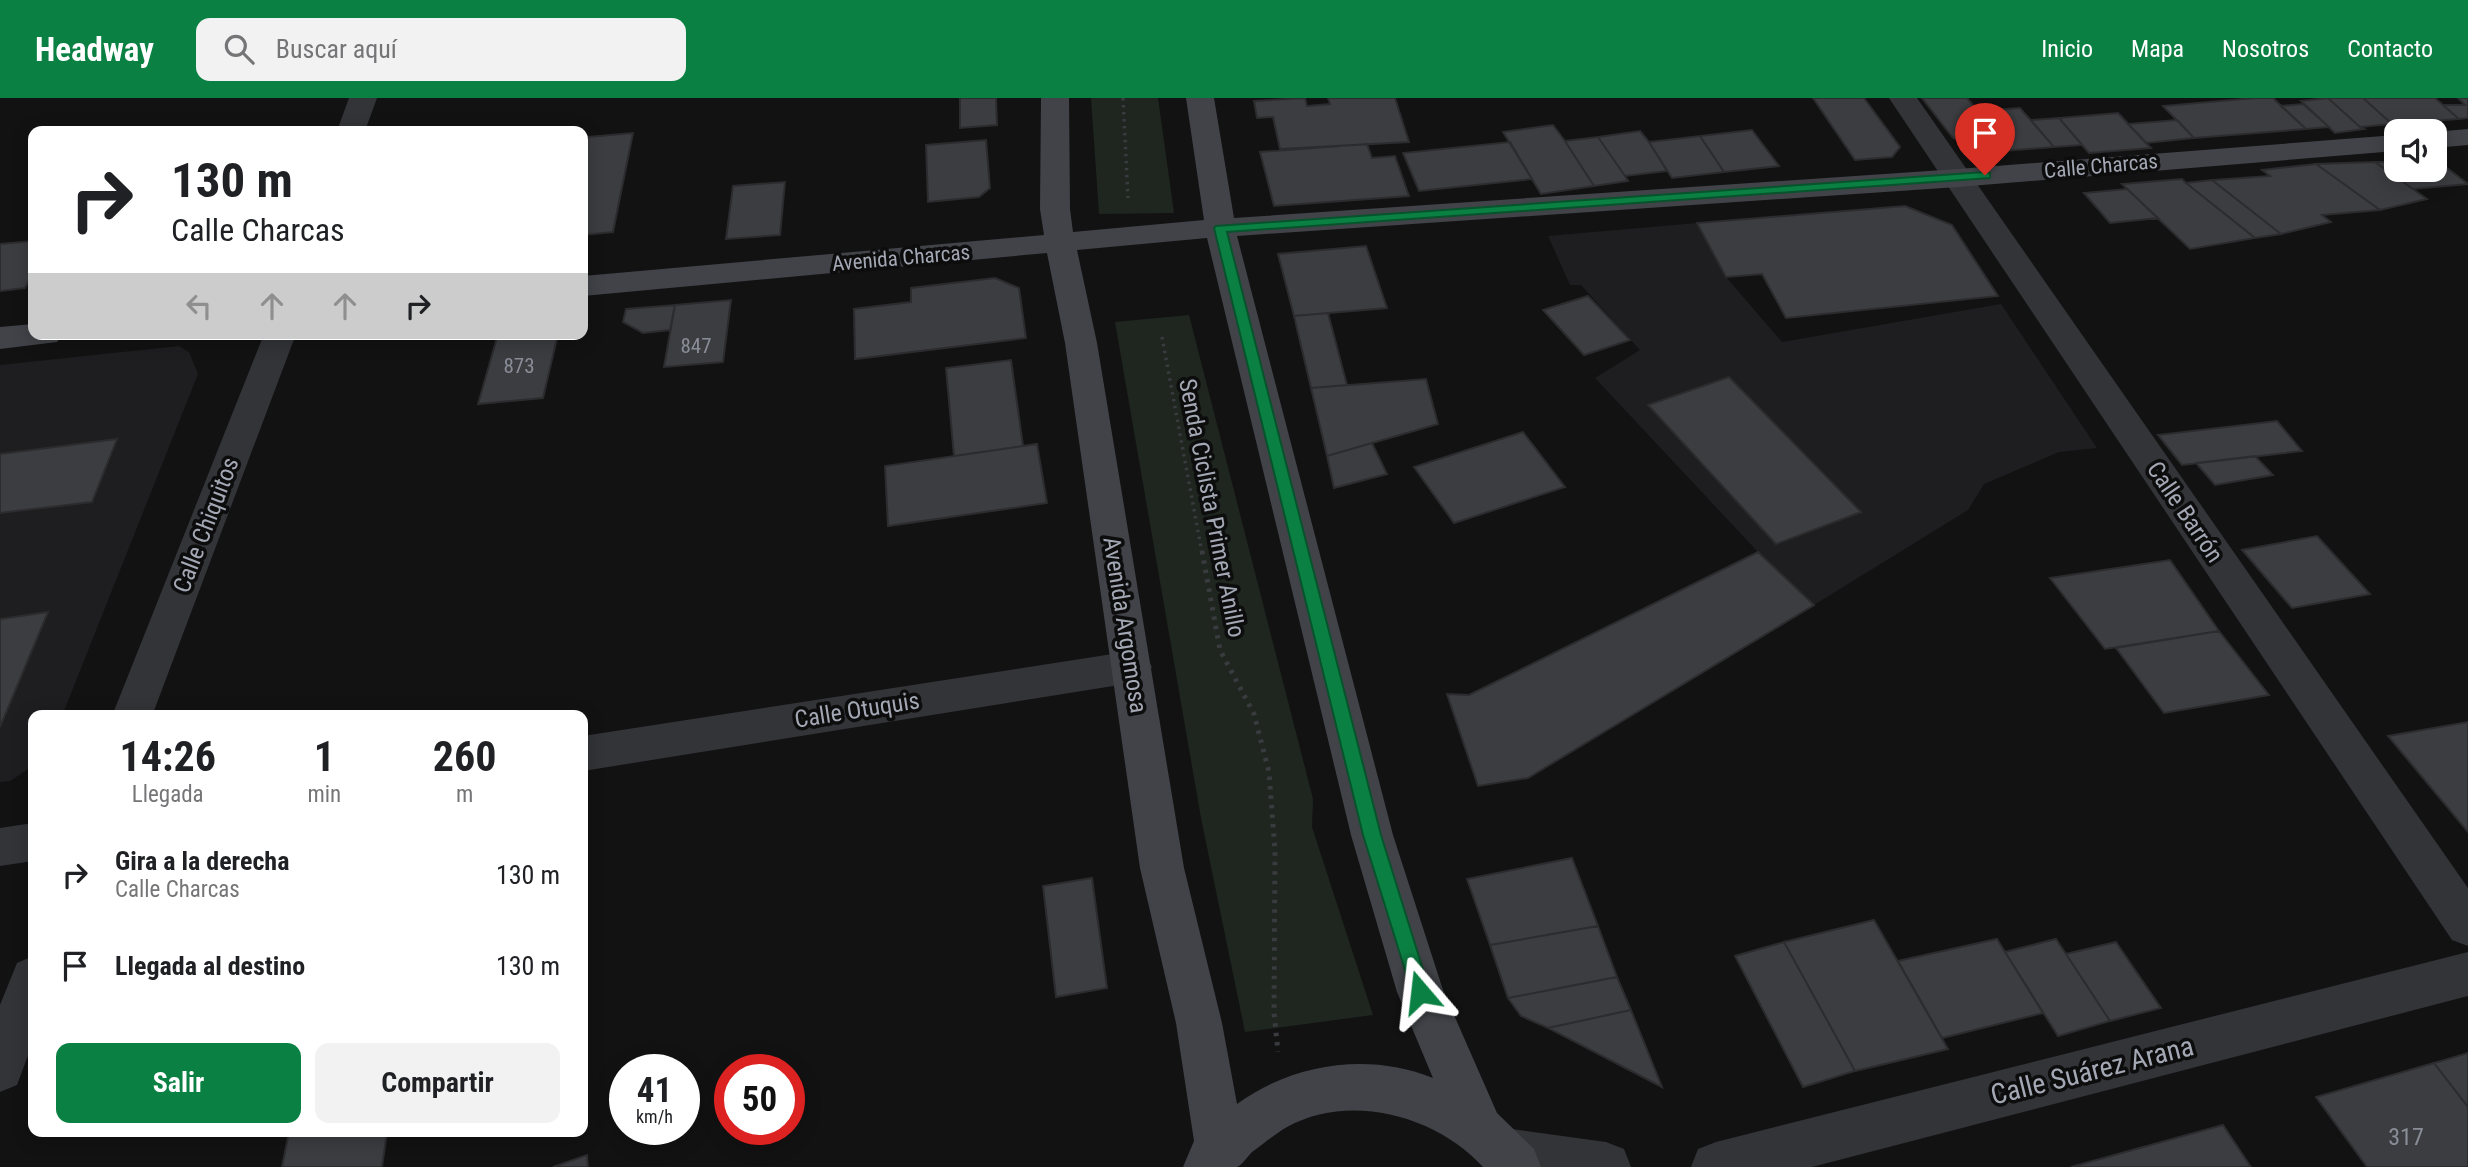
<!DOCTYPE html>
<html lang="es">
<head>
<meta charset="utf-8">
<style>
	body { margin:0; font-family:"Roboto Condensed",sans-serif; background:#f2f2f2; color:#202124; height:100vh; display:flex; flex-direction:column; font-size:26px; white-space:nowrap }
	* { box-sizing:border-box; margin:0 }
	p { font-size:23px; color:#757577 }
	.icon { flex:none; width:38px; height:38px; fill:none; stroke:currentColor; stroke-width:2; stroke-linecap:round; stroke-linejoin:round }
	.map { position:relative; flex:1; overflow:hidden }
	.sheet { position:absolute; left:28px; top:612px; width:560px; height:427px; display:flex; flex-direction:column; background:#fff; border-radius:14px; box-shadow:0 4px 18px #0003 }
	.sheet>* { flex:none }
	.top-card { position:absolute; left:28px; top:28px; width:560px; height:214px; border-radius:14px; box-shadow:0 4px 18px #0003; background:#fff; color:#202124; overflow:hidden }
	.tools { position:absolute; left:2384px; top:21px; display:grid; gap:14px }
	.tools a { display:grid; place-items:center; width:63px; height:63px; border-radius:14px; background:#fff; box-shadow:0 4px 18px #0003; font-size:35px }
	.speed { position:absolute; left:609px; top:956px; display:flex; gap:14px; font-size:35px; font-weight:700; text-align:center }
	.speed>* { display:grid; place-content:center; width:91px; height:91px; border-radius:50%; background:#fff; box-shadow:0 4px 18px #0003; line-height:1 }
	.speed small { font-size:18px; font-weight:400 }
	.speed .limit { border:10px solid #d22; background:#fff; color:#111 }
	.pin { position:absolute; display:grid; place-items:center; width:60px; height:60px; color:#fff; margin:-72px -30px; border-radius:50% 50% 50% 0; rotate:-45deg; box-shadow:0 0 7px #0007 }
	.pin .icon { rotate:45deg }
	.me { position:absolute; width:77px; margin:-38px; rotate:343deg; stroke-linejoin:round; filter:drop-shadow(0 0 5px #0008) }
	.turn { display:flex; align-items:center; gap:24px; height:147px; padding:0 28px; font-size:32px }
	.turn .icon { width:91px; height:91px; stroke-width:2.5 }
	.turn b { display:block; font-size:49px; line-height:60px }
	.lanes { display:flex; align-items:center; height:66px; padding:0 28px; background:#0003; justify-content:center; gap:35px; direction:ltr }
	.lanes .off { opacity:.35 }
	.eta { display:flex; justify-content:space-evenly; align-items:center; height:119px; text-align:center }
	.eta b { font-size:42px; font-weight:700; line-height:49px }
	.action { display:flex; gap:14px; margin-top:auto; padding:14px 28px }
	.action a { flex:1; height:80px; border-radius:14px; background:#0b8043; color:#fff; font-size:28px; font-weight:700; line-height:80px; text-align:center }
	.action a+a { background:#f2f2f2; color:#202124 }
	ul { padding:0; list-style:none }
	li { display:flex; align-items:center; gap:21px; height:91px; padding:0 28px }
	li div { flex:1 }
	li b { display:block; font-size:26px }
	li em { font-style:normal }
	header { display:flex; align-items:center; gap:42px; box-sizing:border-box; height:98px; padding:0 35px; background:#0b8043; color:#fff }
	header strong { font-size:33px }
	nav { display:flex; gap:38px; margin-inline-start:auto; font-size:24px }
	.search { width:490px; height:63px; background:#f2f2f2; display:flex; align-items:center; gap:18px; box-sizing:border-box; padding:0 24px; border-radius:14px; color:#757577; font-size:26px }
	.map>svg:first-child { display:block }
	.built { fill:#1e1e20 }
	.green { fill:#1e261f }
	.building { fill:#3c3d40; stroke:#2c2c2f; stroke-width:2 }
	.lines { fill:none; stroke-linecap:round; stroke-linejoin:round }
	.path-far1 { stroke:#393b3f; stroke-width:3.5; stroke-dasharray:2.5 4.5; stroke-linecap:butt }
	.path { stroke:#393b3f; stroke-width:5; stroke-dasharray:3.5 6; stroke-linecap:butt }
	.street { fill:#333438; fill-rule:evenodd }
	.secondary { fill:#414348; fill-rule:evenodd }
	.route { fill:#0b8043; stroke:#07532c; stroke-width:2 }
	.labels { text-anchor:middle; stroke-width:7; stroke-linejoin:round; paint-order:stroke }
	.far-street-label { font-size:21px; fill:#a3a8b4; stroke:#0d0d0e }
	.number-label { font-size:21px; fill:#898d97 }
	.street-label { font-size:24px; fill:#a3a8b4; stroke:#0d0d0e }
	.near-number-label { font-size:24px; fill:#898d97 }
	.near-street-label { font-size:28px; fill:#a3a8b4; stroke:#0d0d0e }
</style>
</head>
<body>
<header>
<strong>Headway</strong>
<div class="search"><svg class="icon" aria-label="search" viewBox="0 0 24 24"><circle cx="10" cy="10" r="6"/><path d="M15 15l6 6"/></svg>Buscar aquí</div>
<nav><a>Inicio</a><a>Mapa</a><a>Nosotros</a><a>Contacto</a></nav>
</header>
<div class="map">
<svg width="2468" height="1069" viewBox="0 0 2468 1069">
	<rect width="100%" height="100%" fill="#121213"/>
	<path class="built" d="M1697 125 1726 179 1782 244 2001 206 2097 350 2059 354 1984 386 1968 412 1814 507 1758 454 1595 280 1640 252 1581 187H1570L1548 138Z
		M179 248 189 254 198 276 62 618H33V668L10 683 0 684V267Z"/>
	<path class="green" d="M1091 0H1158L1174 115 1099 116Z
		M1189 217 1313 701 1312 729 1373 917 1245 934 1201 720 1115 224Z"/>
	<path class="building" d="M960 0H996L997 27 960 30Z
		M1305 0 1307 8 1330 6 1328 0H1395L1409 44 1280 51 1273 19 1257 20 1254 3Z
		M1813 0H1864L1900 49 1892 59 1855 62Z
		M1922 0H1967L1978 13 2020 10 2054 49 1990 54 1953 40Z
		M2255 0H2273L2306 31 2194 40 2163 8Z
		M2328 0 2360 29 2364 31 2335 35 2301 3Z
		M2328 0H2363L2392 26 2360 29Z
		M2363 0H2435L2459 21 2392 26Z
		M2458 0H2468V20L2459 21 2443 7H2465Z
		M2303 6 2329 29 2306 31 2281 8Z
		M2118 15 2151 50 2089 55 2059 20Z
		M2059 20 2082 47 2054 49 2031 22Z
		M2177 22 2194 40 2146 45 2128 26Z
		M1553 27 1565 43 1594 88 1541 96 1503 34Z
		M1752 32 1779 68 1724 74 1700 38Z
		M1640 33 1649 44 1667 73 1625 78 1598 39Z
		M633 35 613 134 583 137V63L588 39Z
		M1700 38 1724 74 1672 80 1649 44Z
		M1598 39 1625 78 1628 83 1594 88 1565 43Z
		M986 42 990 90 979 99 928 104 926 47Z
		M1510 44 1532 81 1419 93 1403 55Z
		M1367 46 1372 60 1395 58 1409 98 1274 108 1260 54Z
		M2434 63H2438L2468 86 2413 91 2375 64H2396V72H2434Z
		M2375 64 2413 91 2427 101 2380 112 2316 66Z
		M2316 66 2380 112 2322 117 2331 124 2281 136 2212 82 2270 78 2262 72Z
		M2182 81 2186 85 2255 140 2190 151 2122 86Z
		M2212 82 2281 136 2255 140 2186 85Z
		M785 84 780 137 726 141 733 88Z
		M2127 91 2158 120 2110 125 2084 95Z
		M1905 108 1952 127 1998 198 1786 220 1762 176 1726 179 1697 125Z
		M33 143V175L25 190 0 193V146Z
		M1366 148 1387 210 1294 218 1278 156Z
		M995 180 1019 190 1026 240 855 261 854 211 911 204V190Z
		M1588 198 1630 242 1584 257 1543 212Z
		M731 202 723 264 664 269 675 207Z
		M675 207 670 232 643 235 623 224 626 211Z
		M1328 215 1347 287 1311 290 1294 218Z
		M498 236H558L543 300 478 306Z
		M1011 262 1023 348 954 358 946 270Z
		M1729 279 1861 414 1776 446 1648 307Z
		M1426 281 1438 326 1327 358 1311 290Z
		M2277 323 2302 353 2182 367 2158 337Z
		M1523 334 1565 389 1454 425 1414 369Z
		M117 341 92 404 0 415V356Z
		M1372 345 1387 376 1334 390 1327 358Z
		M1037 346 1047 405 888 428 885 368Z
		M2255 358 2273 377 2215 387 2196 365Z
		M2317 438 2370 496 2292 510 2242 452Z
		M1758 454 1814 507 1528 680 1478 688 1447 596 1469 597Z
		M2170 462 2219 533 2105 551 2050 480Z
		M48 514 0 629V521Z
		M2219 533 2269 597 2164 615 2116 550Z
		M2468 624V734L2388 638Z
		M1572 760 1598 828 1490 847 1467 781Z
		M1092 780 1107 890 1056 899 1043 788Z
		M1874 822 1948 951 1855 973 1784 844Z
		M1598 828 1617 879 1508 900 1490 847Z
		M1997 841 2043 915 1942 940 1898 863Z
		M2056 841 2066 856 2110 923 2058 938 2005 854Z
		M1784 844 1855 973 1803 989 1735 858Z
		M2116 844 2161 910 2110 923 2066 856Z
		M1617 879 1631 912 1548 930 1521 918 1508 900Z
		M1631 912 1662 989 1548 930Z
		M2468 955V1009L2434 965Z
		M2434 965 2468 1009V1069H2367L2316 999Z
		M2223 1027 2251 1069H2071Z
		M289 1034H387L382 1069H282Z
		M587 1057 588 1069H553Z"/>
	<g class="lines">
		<path class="path-far1" d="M1123 0 1128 100
			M1162 239 1202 455"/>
		<path class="path" d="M1202 453 1220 552 1254 616 1269 674 1275 753 1274 915 1278 954"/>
		<path class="street" d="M349 0H377L365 33H337Z
			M1889 0H1917L2468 790V848L2452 842Z
			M264 236H296L152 618H112Z
			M1132 553 1146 558 1152 569 1146 580 1132 585 583 673V638Z
			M33 725V763L0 768V730Z
			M2468 854V898L1812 1069H1691L1698 1051 1716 1044Z
			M33 858V944L17 987 0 994V907L17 865Z
			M1505 1030 1606 1044 1624 1051 1631 1069H1486L1480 1055 1487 1037Z"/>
		<path class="secondary" d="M1041 0H1069L1070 111 1073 134 1204 122 1186 0H1214L1234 120 1958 71 2396 37V53L1958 89 1237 138 1393 737 1443 892 1497 1015 1534 1051 1541 1069H1483C1437 1018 1350 994 1287 1029 1275 1036 1263 1046 1252 1054 1248 1058 1242 1067 1237 1069 1227 1069 1195 1069 1183 1069L1194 1043 1176 925 1140 770 1065 245 1047 155 583 198V178L1044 137 1040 111ZM1207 140 1351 737 1397 894 1433 980C1369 954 1293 965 1237 1006L1222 925 1184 770 1097 245 1077 152Z
			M2468 31V47L2434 50V34Z
			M33 226V236H62L57 244 0 251V229Z"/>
	</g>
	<path class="route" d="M1985 74 1990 75V80L1227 134 1381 737 1430 894 1427 901 1420 903 1414 901 1363 737 1214 130 1216 128Z"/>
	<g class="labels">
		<g class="far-street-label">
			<text transform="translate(2101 68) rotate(-5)" y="7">Calle Charcas</text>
			<text transform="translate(901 160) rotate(-5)" y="7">Avenida Charcas</text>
		</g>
		<g class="number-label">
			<text x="696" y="255">847</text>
			<text x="519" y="275">873</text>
		</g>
		<g class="street-label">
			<text transform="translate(1212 410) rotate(79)" y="8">Senda Ciclista Primer Anillo</text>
			<text transform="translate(2185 414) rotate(56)" y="8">Calle Barrón</text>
			<text transform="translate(206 427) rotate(-69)" y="8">Calle Chiquitos</text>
			<text transform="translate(1125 527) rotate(81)" y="8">Avenida Argomosa</text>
			<text transform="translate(857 612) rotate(-9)" y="8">Calle Otuquis</text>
		</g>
		<g class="near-number-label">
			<text x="2406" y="1047">317</text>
		</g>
		<g class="near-street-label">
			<text transform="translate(2092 972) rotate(-14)" y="10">Calle Suárez Arana</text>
		</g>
	</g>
</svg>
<div class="tools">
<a><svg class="icon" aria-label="sound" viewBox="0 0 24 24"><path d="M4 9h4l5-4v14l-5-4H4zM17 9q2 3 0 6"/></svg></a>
</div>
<div class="speed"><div>41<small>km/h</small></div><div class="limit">50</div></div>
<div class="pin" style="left:1985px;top:77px;background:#d93025"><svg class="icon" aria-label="arrive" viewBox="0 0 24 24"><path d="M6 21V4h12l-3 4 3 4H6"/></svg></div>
<svg class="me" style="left:1420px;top:894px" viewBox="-20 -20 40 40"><path d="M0-17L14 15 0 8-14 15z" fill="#0b8043" stroke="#fff" stroke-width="4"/></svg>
<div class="top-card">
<div class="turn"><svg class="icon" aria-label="right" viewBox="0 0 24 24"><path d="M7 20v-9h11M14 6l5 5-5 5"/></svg><div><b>130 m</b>Calle Charcas</div></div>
<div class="lanes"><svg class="icon off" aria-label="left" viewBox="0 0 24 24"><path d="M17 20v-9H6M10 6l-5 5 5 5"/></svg><svg class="icon off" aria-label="ahead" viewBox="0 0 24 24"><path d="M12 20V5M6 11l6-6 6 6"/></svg><svg class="icon off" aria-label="ahead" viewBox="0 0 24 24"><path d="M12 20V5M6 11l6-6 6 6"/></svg><svg class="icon" aria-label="right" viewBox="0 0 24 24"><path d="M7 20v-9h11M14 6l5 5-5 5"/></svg></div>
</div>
<section class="sheet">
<div class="eta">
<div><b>14:26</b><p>Llegada</p></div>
<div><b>1</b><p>min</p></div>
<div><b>260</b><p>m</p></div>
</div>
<ul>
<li><svg class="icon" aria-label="right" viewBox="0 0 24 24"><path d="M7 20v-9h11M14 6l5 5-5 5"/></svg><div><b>Gira a la derecha</b><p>Calle Charcas</p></div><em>130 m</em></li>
<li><svg class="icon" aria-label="arrive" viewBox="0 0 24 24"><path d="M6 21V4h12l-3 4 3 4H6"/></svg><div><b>Llegada al destino</b></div><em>130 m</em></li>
</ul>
<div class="action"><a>Salir</a><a>Compartir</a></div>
</section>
</div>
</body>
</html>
